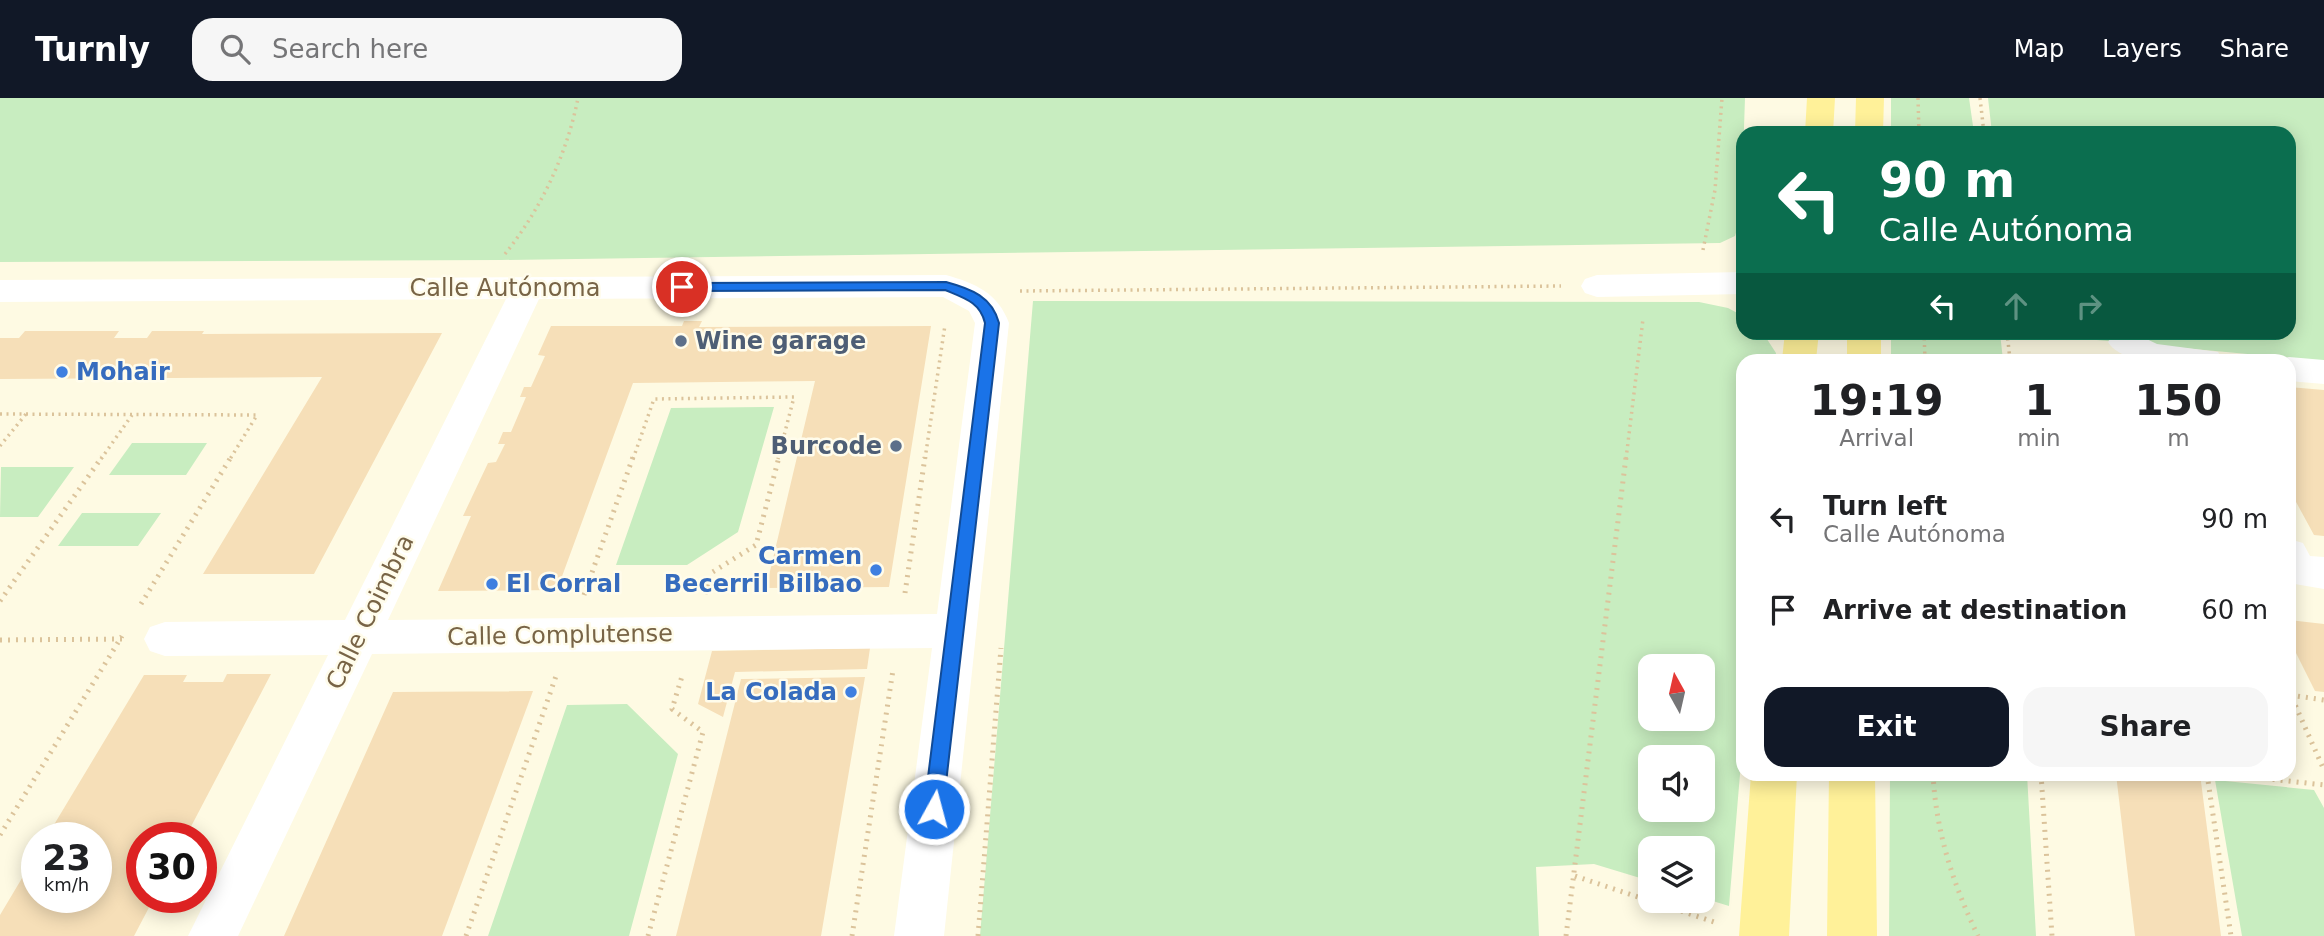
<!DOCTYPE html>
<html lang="en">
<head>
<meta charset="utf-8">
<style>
	body { margin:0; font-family:"DejaVu Sans",sans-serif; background:#f6f6f6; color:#202124; height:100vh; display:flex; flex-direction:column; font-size:26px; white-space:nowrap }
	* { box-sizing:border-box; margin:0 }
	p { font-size:23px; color:#757577 }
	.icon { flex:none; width:38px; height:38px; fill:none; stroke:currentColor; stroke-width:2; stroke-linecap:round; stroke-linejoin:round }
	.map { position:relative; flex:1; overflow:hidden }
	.sheet { position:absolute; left:1736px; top:256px; width:560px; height:427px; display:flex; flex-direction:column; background:#fff; border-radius:21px; box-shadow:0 4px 18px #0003 }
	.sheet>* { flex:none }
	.top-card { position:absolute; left:1736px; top:28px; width:560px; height:214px; border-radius:21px; box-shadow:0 4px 18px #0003; background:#0b6e4f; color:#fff; overflow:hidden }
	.needle { width:46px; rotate:352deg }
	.buttons { position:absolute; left:1638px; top:556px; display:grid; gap:14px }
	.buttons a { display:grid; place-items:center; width:77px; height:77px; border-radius:14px; background:#fff; box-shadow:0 4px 18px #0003; font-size:35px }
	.speed { position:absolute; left:21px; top:724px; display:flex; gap:14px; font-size:35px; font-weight:700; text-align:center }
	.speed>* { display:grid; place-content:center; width:91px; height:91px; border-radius:50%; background:#fff; box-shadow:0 4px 18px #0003; line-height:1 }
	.speed small { font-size:18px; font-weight:400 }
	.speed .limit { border:10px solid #d22; background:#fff; color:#111 }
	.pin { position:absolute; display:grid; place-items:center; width:60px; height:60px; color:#fff; margin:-30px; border:4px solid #fff; border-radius:50%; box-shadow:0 2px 7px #0007 }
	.me { position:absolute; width:77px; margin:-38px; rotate:7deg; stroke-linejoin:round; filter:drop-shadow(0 0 5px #0008) }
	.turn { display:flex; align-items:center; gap:24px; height:147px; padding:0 28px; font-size:32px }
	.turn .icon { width:91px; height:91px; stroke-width:2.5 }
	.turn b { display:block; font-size:49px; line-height:60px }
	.lanes { display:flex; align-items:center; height:66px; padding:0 28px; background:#0003; justify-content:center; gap:35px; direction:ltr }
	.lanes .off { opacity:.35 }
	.eta { display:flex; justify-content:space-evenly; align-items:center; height:119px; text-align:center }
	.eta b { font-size:42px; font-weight:700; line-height:49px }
	.primary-button { display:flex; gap:14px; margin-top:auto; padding:14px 28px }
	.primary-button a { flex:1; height:80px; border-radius:21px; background:#111827; color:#fff; font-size:28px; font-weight:700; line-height:80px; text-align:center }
	.primary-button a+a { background:#f6f6f6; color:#202124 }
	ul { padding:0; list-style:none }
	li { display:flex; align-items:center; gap:21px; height:91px; padding:0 28px }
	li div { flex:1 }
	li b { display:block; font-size:26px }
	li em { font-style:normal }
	header { display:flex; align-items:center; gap:42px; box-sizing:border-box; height:98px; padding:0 35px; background:#111827; color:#fff }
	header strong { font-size:33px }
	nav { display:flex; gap:38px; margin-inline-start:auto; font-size:24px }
	.search { width:490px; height:63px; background:#f6f6f6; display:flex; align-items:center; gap:18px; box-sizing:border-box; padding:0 24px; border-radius:21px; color:#757577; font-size:26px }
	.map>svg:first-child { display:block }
	.green { fill:#c8edc0; fill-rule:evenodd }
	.building { fill:#f6dfb8 }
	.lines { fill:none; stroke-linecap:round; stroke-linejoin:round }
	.path-far1 { stroke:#dbc39b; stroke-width:3.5; stroke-dasharray:2 4.5; stroke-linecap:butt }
	.path { stroke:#dbc39b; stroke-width:5; stroke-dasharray:2 6; stroke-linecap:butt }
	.minor { fill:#fff; fill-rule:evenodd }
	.major { fill:#fff199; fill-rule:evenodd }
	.route { fill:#1a73e8; stroke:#114b97; stroke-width:2 }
	.service-dot { fill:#5c6f8a; stroke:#fffceb; stroke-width:2.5 }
	.shop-dot { fill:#3f7fe0; stroke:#fffceb; stroke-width:2.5 }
	.labels { text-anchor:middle; stroke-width:5; stroke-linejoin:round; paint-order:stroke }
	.street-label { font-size:24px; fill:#786446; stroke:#fffceb }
	.service-label { font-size:24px; font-weight:bold; fill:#4e5e75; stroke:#fffceb; text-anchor:start }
	.shop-label { font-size:24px; font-weight:bold; fill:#366cbe; stroke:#fffceb; text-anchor:start }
</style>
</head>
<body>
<header>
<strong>Turnly</strong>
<div class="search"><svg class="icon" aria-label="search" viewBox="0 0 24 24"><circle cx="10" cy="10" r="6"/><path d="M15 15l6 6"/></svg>Search here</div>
<nav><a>Map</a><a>Layers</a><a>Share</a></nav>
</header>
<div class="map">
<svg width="2324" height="838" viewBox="0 0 2324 838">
	<rect width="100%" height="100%" fill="#fefae3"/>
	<path class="green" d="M0 0H1745L1741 118 1735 138 1720 145 501 162 0 164Z
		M1891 0H1969L1974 35H1891Z
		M1988 0H2324V263L2022 235 2289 234V35H1992Z
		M1033 203 1699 204 1728 210 1743 218V234L1763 235 1776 255 1775 262H1743V640L1729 808 1703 800V751H1650V783L1594 766 1536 769 1539 838H980ZM1650 569H1703V621H1650ZM1650 660H1703V712H1650Z
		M1891 235H2000L2003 262H1891Z
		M774 309 738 434 687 467H616L671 310Z
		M132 345H207L186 377H109Z
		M1 369H74L38 419H0Z
		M82 415H161L138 448H58Z
		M627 606 678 656 629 838H488L567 607Z
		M1890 676H2027L2036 838H1889Z
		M2215 682 2314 692 2324 710V838H2242Z"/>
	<path class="building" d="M684 223H702L699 229 931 228 889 489 766 490 815 283 633 285 557 492 438 493 471 418H463L488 365 496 364 505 346H498L503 334H511L526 299H520L524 289H531L545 258 538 257 551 228H682Z
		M25 233H119L114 240H147L152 233H204L202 236 442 235 314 476H203L322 279 0 281V240H19Z
		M2289 289 2324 292V438L2314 437 2289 391Z
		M2289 522 2324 526V594L2315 593 2289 541Z
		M870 550 867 571 735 574 723 619 698 606 712 553Z
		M227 576H271L185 740H142V800H154L134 838H0V817L37 755V800H96V740H46L144 577H187L183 584H223Z
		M865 579 821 838H676L741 581Z
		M533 593 442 838H284L393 594Z
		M2116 676H2200L2221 838H2135Z"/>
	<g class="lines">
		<path class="path-far1" d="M1918 0 1919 35
			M1980 0 1984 35
			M1703 152 1715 92 1722 0
			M505 156C541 111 567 56 578 0
			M1020 193 1561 188
			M1924 234 1925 262
			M2007 234 2010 262
			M0 316 257 317 230 361
			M0 348 26 316
			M101 361 132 317
			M633 361 654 301 794 299 778 361
			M925 361 945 227
			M1626 361 1643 221"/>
		<path class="path" d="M905 495 925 359
			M705 496 711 475 756 447 779 359
			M584 497 633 359
			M0 503 102 359
			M141 506 231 359
			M0 542 122 541
			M2289 593 2324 672
			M2290 597 2324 602
			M1933 676C1936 734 1953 786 1978 838
			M2041 676 2052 838
			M2207 676 2231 838
			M2225 676 2324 687
			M0 737 122 538
			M1575 778 1650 803
			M1651 803 1717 825
			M466 838 556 578
			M648 838 703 634 672 611 683 575
			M852 838 893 572
			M978 838 1001 550
			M1566 838 1626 359"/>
		<path class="minor" d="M1743 174V196L1597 199 1585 195 1581 188 1585 181 1597 177Z
			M946 177C975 185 998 195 1009 225L944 838H894L932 550 372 556 238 838H188L328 557 165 558 150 553 144 541 150 529 165 524 345 522 506 201 0 204V182ZM943 199 969 213 975 225 937 516 388 522 539 201Z
			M2132 234 2157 246 2218 254 2223 262C2194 265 2124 271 2108 244L2113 236Z
			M2289 259 2324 262V286L2289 283V262H2277Z
			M2289 441 2303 445 2310 458 2324 459V491L2289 485Z"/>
		<path class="major" d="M1807 0H1835L1833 35H1805Z
			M1856 0H1884L1883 35H1855Z
			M1785 234H1819L1816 262H1782Z
			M1847 234H1881V262H1847Z
			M1751 676H1797L1789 838H1739Z
			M1829 676H1875L1877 838H1827Z"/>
	</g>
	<path class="route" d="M946 184C972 191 992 199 999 225L943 711 941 717 934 720 927 717 924 711 985 225C980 204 964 200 945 192L682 193 675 189 682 185Z"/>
	<g class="service-dot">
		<circle cx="681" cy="243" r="7"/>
		<circle cx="896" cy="348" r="7"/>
	</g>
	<g class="shop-dot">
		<circle cx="62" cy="274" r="7"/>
		<circle cx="876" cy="472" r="7"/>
		<circle cx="492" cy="486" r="7"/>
		<circle cx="851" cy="594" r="7"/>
	</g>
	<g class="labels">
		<g class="street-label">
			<text x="505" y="198">Calle Autónoma</text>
			<text transform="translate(370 514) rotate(-64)" y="8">Calle Coimbra</text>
			<text transform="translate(560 537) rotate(-1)" y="8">Calle Complutense</text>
		</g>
		<g class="service-label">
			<text x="695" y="251">Wine garage</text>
			<text x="882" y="356" text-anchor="end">Burcode</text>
		</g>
		<g class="shop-label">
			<text x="76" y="282">Mohair</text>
			<text x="862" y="466" text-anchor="end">Carmen<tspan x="862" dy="28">Becerril Bilbao</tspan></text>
			<text x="506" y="494">El Corral</text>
			<text x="837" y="602" text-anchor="end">La Colada</text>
		</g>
	</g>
</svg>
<div class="buttons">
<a><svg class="needle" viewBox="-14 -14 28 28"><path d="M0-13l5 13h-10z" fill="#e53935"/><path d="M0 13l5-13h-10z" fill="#757577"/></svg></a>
<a><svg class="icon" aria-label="sound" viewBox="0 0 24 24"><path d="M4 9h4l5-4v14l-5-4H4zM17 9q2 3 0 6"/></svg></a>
<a><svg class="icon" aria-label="layers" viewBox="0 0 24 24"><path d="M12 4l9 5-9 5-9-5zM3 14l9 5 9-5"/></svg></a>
</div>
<div class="speed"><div>23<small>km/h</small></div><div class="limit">30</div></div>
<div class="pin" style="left:682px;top:189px;background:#d93025"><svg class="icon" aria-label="arrive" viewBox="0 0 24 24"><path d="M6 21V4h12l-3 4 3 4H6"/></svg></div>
<svg class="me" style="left:934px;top:711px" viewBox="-20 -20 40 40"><circle r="17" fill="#1a73e8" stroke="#fff" stroke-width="3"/><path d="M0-11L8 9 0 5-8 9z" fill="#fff"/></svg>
<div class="top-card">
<div class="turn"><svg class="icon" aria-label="left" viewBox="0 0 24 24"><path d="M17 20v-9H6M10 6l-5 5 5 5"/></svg><div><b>90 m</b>Calle Autónoma</div></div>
<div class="lanes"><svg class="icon" aria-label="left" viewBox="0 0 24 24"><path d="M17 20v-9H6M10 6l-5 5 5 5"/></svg><svg class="icon off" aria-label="ahead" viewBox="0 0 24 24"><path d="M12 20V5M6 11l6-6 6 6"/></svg><svg class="icon off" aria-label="right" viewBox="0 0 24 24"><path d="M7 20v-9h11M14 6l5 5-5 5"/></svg></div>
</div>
<section class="sheet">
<div class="eta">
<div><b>19:19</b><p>Arrival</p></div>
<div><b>1</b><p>min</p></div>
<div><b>150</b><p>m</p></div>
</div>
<ul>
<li><svg class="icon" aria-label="left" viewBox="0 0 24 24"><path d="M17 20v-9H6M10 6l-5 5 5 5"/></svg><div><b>Turn left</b><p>Calle Autónoma</p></div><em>90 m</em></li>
<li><svg class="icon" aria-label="arrive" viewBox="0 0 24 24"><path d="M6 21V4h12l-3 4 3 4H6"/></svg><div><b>Arrive at destination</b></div><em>60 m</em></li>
</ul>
<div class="primary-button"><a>Exit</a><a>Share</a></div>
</section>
</div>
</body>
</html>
